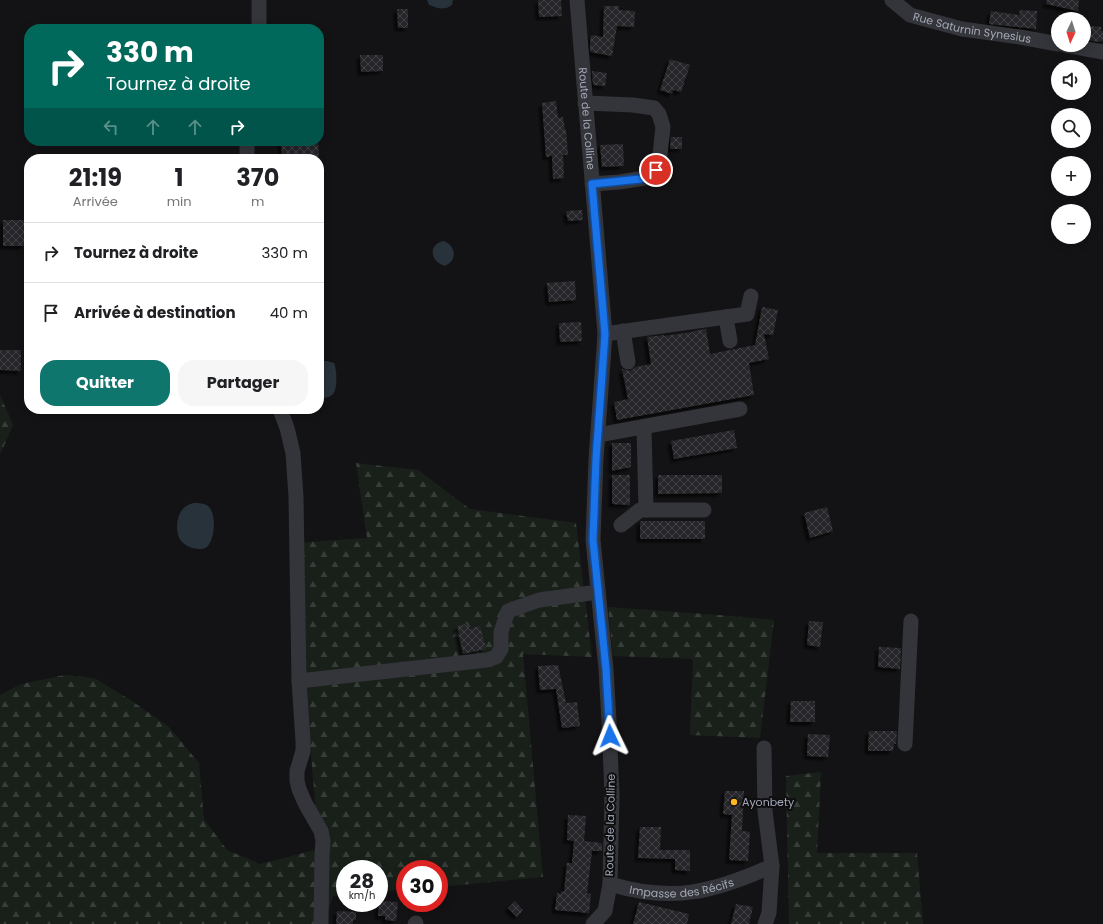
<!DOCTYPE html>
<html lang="fr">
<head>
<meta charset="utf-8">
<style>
	body { margin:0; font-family:Poppins,sans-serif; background:#f6f6f6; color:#202124; height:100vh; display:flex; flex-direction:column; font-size:15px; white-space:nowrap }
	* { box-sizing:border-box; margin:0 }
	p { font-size:13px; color:#757577 }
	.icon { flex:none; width:22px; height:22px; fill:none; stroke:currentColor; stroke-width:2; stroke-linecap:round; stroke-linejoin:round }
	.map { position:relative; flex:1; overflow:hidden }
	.panel { position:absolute; left:24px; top:154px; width:300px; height:260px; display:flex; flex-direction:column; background:#fff; border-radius:16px; box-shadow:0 2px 10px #0003 }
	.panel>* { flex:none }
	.guide { position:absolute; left:24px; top:24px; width:300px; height:122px; border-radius:16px; box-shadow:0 2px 10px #0003; background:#00695c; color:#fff; overflow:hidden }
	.needle { width:26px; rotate:184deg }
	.controls { position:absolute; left:1051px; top:12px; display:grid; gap:8px }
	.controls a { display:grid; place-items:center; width:40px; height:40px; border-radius:50%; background:#fff; box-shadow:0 2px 10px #0003; font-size:20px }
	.speed { position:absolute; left:336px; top:860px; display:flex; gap:8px; font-size:20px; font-weight:700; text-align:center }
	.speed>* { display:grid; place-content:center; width:52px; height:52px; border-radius:50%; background:#fff; box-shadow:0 2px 10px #0003; line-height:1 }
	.speed small { font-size:10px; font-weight:400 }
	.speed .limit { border:6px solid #d22; background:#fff; color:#111 }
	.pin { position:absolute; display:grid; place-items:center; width:34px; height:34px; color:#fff; margin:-17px; border:2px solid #fff; border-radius:50%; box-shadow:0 1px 4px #0007 }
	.me { position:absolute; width:44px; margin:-22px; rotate:358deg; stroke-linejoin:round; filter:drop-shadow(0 0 3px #0008) }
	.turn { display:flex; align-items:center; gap:14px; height:84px; padding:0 16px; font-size:18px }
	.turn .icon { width:52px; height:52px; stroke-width:2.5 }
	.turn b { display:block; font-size:28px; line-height:34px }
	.lanes { display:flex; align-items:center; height:38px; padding:0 16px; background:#0003; justify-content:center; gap:20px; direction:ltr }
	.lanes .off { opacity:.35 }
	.eta { display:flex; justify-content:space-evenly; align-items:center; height:68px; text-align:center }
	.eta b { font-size:24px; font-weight:700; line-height:28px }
	.cta { display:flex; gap:8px; margin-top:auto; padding:8px 16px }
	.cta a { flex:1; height:46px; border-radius:16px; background:#0f766e; color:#fff; font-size:16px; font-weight:700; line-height:46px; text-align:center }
	.cta a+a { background:#f6f6f6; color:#202124 }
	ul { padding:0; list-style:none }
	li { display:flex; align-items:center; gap:12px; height:60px; padding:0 16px; border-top:1px solid #e0e0e0 }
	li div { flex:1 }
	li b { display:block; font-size:15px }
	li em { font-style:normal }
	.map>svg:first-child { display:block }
	.forest { fill:url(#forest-firs) }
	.water { fill:#28323a }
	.building { fill:url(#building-cross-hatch); filter:url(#shadow) }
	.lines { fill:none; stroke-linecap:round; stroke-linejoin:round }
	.minor { stroke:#34353a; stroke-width:15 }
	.route-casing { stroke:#114b97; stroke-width:10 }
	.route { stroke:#1a73e8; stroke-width:7 }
	.poi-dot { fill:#ffb521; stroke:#0e0e10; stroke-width:1.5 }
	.labels { text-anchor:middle; stroke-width:4; stroke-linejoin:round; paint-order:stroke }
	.street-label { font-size:11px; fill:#a4a9b7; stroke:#0e0e10 }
	.poi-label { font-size:11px; fill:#a4a9b7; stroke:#0e0e10; text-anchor:start }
</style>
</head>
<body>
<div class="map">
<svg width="1103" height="924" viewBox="0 0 1103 924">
	<defs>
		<pattern id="forest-firs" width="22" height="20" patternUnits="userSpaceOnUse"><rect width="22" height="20" fill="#19201a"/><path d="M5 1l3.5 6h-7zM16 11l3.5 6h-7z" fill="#373e39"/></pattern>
		<pattern id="building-cross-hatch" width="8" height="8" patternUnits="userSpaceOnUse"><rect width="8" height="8" fill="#262629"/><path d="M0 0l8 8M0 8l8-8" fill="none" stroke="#424346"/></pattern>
		<filter id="shadow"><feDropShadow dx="-3.5" dy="3.5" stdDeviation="1" flood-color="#0009"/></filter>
	</defs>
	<rect width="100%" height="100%" fill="#131315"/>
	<path class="forest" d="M0 395 13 425 0 455Z
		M356 463 418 470 470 509 576 523 592 657 523 654 543 877 439 887V869H405V889L379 892V869H345V895L333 896 324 924H0V695L21 684 65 675 94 678 129 699 169 727 199 763 204 819 227 850 260 864 319 849 293 543 367 538Z
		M608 607 732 616 774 620 760 738 690 735 693 659 613 656Z
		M821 772 817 853H917L923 924H789L786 776Z"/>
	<path class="water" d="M427 0H453L452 5C444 11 438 8 429 5Z
		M443 241C455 244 459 260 445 266 431 262 427 246 443 241Z
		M319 361H327L334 363C337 369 338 391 332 395 329 398 323 398 319 398Z
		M193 503C198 503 204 503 208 506 217 514 215 539 207 547 200 552 186 547 181 541 175 533 176 516 183 509 185 506 190 504 193 503Z"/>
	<path class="building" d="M538 0H561L562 16 539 17Z
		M1047 0H1079L1078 11 1046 4Z
		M604 6H619V10L635 11 634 27 617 26 612 56 590 52V43L591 35 603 37Z
		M397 9H408V28H398Z
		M1020 10 1037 11 1036 29 989 24 991 11 1019 15Z
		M1084 25 1101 27V31H1103V41L1097 42 1084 39Z
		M360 55H383V71L361 72Z
		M670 59 690 65 681 92 673 90 672 94 660 90Z
		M592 71 607 73 605 86 593 85Z
		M556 101 558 118 563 117 565 130H566L568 155H563L564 178 553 179 552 156 546 157 542 103Z
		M671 137H682V149H670Z
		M281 141H318L319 157 282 159Z
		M623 144 624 166 602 167 600 145Z
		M582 210 583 220 568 221 566 211Z
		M3 220H25V246H3Z
		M575 281 576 300 549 302 547 283Z
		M762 307 778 310 773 335 764 334 769 359 749 363 754 395 617 420 614 402 628 399 622 369 630 371 635 367 651 364 647 337 664 335V336L693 332V331L706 329 710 354 755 345Z
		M581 322 582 341 560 342 559 323Z
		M0 350H21V371L0 370Z
		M734 430 737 448 674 459 671 441Z
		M612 443H631V467L612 471Z
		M612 475H630V505L612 504Z
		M658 475H722V493L658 494Z
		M827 507 833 531 810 538 804 513Z
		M641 521H705V539H640V522Z
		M809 621 823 622 820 647 807 645Z
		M467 624 469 629 480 626 486 649 463 654 457 626Z
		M879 647 901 648 900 669 878 667Z
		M558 665 566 703 577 702 580 726 562 728 556 689 540 690 538 666Z
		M791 701H815V722H790Z
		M869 731H897L896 744H894L893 751H868Z
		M808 734 830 735 828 757 807 756Z
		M725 791H744L742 831 750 832 748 861 729 860 732 815 723 814Z
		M568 815 586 816 584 841 602 843V851H592L587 893 591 894 589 913 555 910 557 893 561 894V891L564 892 567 863H572L574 841 567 840Z
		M640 827H661L660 850H690V871L675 870V859L638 858Z
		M379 901 398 902 396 921 385 920V916H378Z
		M515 901 523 910 517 917 508 908Z
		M639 902 689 914 687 924H633Z
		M736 904 753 907 749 924H731Z
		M337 911 356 912V920H353V924H336Z"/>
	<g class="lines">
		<g class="minor">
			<path id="s1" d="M577 0 605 334 596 459 593 540 606 669 609 721 612 795 610 884 605 911 593 924"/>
			<path id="s2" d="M892 0 910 15 962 29 1020 37 1058 44"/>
			<path d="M259 29V0"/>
			<path d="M1065 45 1103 52"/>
			<path d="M585 103 633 105 654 108 659 114 663 127 660 155 656 170 651 177 619 182 592 184"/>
			<path d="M247 159V141"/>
			<path d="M726 317 730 341"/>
			<path d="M623 331 628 362"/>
			<path d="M605 334 747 314 751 296"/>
			<path d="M281 409V412L287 428 293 453 296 497 299 681 303 741V751L297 771V781L299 789 305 803 321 831 323 841 322 856 321 924"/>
			<path d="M644 427 646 510"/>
			<path d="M598 435 740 409"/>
			<path d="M621 525 640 510H704"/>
			<path d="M299 681 487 660 496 657 501 649V632L508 611 539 600 598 592"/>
			<path d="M905 744 911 621"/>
			<path d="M764 748 765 811 772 866 769 913 765 924"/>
			<path id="s3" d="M610 884C673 903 714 892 772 866"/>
			<path d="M415 924 416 923"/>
		</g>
	</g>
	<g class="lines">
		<g class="route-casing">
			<path id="route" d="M610 736 606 669 593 540 596 459 605 334 592 184 640 179 651 176 656 170"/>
		</g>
		<use href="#route" class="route"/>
	</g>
	<circle class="poi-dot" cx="734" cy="802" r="4"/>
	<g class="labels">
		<g class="street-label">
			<text dy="4" stroke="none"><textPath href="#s2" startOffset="87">Rue Saturnin Synesius</textPath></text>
			<text dy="4" stroke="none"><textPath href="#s1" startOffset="119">Route de la Colline</textPath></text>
			<text transform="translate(610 825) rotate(-89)" y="4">Route de la Colline</text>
			<text dy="4" stroke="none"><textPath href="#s3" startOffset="73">Impasse des Récifs</textPath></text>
		</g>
		<g class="poi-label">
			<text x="742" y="806">Ayonbety</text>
		</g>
	</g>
</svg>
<div class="controls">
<a><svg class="needle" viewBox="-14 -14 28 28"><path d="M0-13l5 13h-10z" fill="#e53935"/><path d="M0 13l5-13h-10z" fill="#757577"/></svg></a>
<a><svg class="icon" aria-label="sound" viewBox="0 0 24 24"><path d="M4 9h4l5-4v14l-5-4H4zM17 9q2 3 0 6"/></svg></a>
<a><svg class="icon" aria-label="search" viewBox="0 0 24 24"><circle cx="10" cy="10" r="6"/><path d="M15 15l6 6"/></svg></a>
<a>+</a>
<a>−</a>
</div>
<div class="speed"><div>28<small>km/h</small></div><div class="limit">30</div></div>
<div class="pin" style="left:656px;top:170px;background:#d93025"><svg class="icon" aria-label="arrive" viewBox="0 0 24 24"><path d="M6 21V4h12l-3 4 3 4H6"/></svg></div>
<svg class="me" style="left:610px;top:736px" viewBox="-20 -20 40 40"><path d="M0-17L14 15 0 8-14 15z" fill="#1a73e8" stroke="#fff" stroke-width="4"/></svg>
<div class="guide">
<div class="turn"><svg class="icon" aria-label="right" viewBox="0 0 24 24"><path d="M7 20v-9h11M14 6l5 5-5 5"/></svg><div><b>330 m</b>Tournez à droite</div></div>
<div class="lanes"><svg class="icon off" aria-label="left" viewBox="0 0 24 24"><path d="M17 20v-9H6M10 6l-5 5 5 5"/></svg><svg class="icon off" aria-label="ahead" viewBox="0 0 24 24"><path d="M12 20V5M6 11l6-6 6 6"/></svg><svg class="icon off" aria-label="ahead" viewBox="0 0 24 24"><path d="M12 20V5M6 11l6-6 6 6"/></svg><svg class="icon" aria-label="right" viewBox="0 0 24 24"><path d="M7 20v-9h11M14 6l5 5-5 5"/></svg></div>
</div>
<section class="panel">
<div class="eta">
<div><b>21:19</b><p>Arrivée</p></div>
<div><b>1</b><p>min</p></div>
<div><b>370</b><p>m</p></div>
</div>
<ul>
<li><svg class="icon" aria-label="right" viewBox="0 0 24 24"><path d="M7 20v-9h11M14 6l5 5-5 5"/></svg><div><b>Tournez à droite</b></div><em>330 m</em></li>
<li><svg class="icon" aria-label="arrive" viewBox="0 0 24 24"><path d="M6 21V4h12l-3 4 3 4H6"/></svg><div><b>Arrivée à destination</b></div><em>40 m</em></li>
</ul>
<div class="cta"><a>Quitter</a><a>Partager</a></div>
</section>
</div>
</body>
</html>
